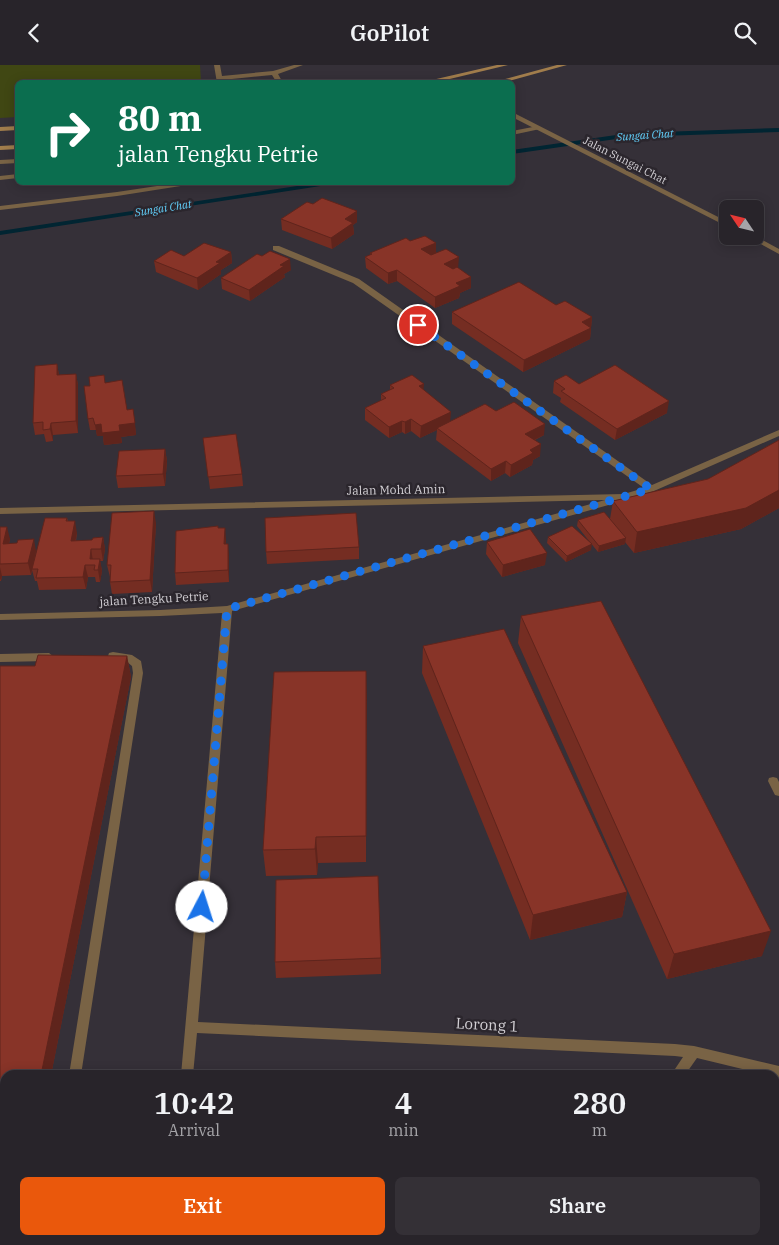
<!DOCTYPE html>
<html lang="en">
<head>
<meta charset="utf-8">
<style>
	body { margin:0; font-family:"IBM Plex Serif",serif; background:#343036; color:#f1f3f6; height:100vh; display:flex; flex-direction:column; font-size:19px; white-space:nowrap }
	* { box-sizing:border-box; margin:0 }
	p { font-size:16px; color:#a5a4a8 }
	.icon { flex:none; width:28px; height:28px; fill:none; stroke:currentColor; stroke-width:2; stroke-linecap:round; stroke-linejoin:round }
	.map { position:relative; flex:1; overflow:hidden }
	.side { position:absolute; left:0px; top:1005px; width:780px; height:175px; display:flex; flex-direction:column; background:#28242a; border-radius:15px 15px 0 0; box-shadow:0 2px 12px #0003,0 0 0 1px #444147 }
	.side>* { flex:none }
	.top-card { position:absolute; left:15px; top:15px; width:500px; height:105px; border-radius:8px; box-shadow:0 2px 12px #0003,0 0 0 1px #444147; background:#0b6e4f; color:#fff; overflow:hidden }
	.needle { width:32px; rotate:305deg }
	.tools { position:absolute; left:719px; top:135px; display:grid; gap:10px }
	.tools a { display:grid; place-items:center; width:45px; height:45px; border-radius:8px; background:#28242a; box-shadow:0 2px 12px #0003,0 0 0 1px #444147; font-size:25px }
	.pin { position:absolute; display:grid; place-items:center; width:42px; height:42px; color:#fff; margin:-21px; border:2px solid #fff; border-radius:50%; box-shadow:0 1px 5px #0007 }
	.me { position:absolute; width:55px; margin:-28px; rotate:5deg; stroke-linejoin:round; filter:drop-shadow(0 0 4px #0008) }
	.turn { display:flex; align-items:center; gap:18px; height:105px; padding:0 20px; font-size:22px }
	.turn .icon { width:65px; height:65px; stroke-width:2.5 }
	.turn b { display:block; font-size:35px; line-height:42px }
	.eta { display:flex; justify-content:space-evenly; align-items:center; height:85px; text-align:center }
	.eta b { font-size:30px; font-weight:600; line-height:35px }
	.button { display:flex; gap:10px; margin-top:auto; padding:10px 20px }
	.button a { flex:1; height:58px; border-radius:8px; background:#ea580c; color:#fff; font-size:20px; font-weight:600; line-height:58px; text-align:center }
	.button a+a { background:#343036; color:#f1f3f6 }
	header { display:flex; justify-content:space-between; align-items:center; height:65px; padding:0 20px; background:#28242a; font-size:22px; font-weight:600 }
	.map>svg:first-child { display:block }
	.green { fill:#404713 }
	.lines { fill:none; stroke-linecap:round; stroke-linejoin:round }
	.stream { fill:#012532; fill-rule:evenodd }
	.service { fill:#796345; fill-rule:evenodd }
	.minor { fill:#796345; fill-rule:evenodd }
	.secondary { fill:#a17d4c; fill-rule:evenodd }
	.wall { fill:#752d22 }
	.shaded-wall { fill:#5f241c }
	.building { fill:#883428; stroke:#5f241c }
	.route { stroke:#1a73e8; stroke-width:9; stroke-dasharray:0 16.2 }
	.labels { text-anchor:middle; stroke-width:5; stroke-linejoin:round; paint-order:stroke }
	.far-water-label { font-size:11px; font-style:italic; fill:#62d0fb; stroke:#2b262d }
	.far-street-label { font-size:11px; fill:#d3d0d5; stroke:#2b262d }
	.street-label { font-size:12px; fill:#d3d0d5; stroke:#2b262d }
	.near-street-label { font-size:15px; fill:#d3d0d5; stroke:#2b262d }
</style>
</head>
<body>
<header><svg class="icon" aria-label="back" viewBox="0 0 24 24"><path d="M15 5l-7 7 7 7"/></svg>GoPilot<svg class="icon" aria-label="search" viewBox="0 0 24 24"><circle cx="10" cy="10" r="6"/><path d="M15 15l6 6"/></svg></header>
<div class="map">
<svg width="779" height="1180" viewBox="0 0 779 1180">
	<rect width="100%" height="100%" fill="#353038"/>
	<path class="green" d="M0 0H200L201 17 18 18 17 52 0 53Z"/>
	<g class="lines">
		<path class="stream" d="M779 63V67L630 72 512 89V85L630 68Z
			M317 118H330L327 120 0 170V166Z"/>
		<path class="service" d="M214 0H220L222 11 273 6 294 0H303L278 9 283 18H277L272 10 222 15 223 18H217Z
			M538 61 540 62V64L512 70V66Z
			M18 94V98L0 99V95Z
			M18 109V113L0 115V111Z
			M177 118H190L187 120 117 131 0 145V141L117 127Z
			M113 587 132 590 141 596 143 608 81 1010H69L133 608 132 601 126 596 109 594 108 591 109 588Z
			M49 588 54 592 49 596 0 597V589Z
			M773 712 777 713 779 717V731L775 730 768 716 769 713Z
			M8 1175H22L20 1180H6Z"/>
		<path class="minor" d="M512 47 728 157V162L512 52Z
			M746 171H755L779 184V189Z
			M273 181H279L359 214 652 420 779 365V371L654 426 624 435H612L613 437 612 439 232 546 198 957 675 979 694 981 779 1001V1013L775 1012V1010H767L697 993 685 1010H671L683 992 675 991 197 968 193 1010H181L222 548 160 551 0 555V549L160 545 227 541 605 435 0 449V443L624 429 644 423 353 218 273 185Z
			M144 1175H160L158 1180H142Z
			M550 1175H566L564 1180H548Z"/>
		<path class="secondary" d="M497 0H508L433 18H419Z
			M557 0H567L502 18H490Z
			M18 61V65L0 66V62Z
			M18 80V84L0 85V81Z"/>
	</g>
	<path class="wall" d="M281 154 357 157 353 160 354 169 332 184 282 165Z
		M410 176 436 178V188L471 212V223L460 228 459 233 435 243 397 216 388 219 366 203 365 192 370 190V188Z
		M231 187 232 198 221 205V209L198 225 156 207 154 196 184 191Z
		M291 205 284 209 285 212 250 236 222 224 221 213Z
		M556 240 592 252 590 274 523 307 452 259V247Z
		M57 299 59 310 76 309 78 320V368L53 370V376L46 377 44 369 35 370 33 358Z
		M554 316 579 319 667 348 615 375 560 337 561 333 553 328Z
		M106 318 127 345 133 344 136 370 121 372 122 378 104 380 103 371H97L96 365H90L88 354Z
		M390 320 424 325 450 357 496 346 544 370 535 375 540 391 533 395 532 400 510 412 505 408 491 416 436 375 437 365 420 373 411 366 405 369 402 367 389 373 365 355V343L381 336V329L390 325Z
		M203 373 242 409 243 421 210 424Z
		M779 375V443L741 464 634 488 625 477V479L598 487 577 461 578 455 610 454 613 436 708 414Z
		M165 384 167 396 165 421 118 423 116 411Z
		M67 453 68 456 77 468 76 476 92 475 103 472 105 484 103 496H100L102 506 100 517H96L95 512H88L86 524 39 525 37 516H35L32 505 31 510 2 511 1 516H0V462L10 474 9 479 36 486 34 499Z
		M156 458 152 527 112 529 110 517V512L107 500Z
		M218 463 226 475V479L229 491V517L176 520 175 508Z
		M548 472 591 485 566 497 547 478Z
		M487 477 545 500 502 512 486 489Z
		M359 482V494L267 499 266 487Z
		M521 551 762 891 667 914 518 578Z
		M423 581 627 827 622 852 530 875 422 608Z
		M127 591 131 612 51 1010H5V1101H0V601H35Z
		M366 606V797L318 798 317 810 266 811 263 785Z
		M381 893V909L276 913 275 897Z
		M271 1175H479L476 1180H272Z"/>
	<path class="shaded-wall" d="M357 146V157L353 160 354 169 332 184 331 173 345 154Z
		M436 178V189L421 195V184Z
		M231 187 232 198 221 205V209L198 225 197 213 216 197Z
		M459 192 458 204 444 210V199Z
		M290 194 291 205 284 209 285 212 250 236 249 225 280 200Z
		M397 205V216L388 219V208Z
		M471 212V223L460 228 459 233 435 243V232L456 218Z
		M592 252 590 274 523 307 524 295 582 257Z
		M57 299 59 310H57Z
		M76 309 78 320V368L76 356Z
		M424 319 423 330 419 321Z
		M669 336 667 348 615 375 617 364Z
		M451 347 450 358 437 363V365L420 373 421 361Z
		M411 354V366L405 369V357Z
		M402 356V367L389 373V362Z
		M51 358 53 370V376L50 364Z
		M135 358 136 370 121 372 122 378 104 380 103 371H97L95 360 101 359 119 360Z
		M545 359 544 370 524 380 525 369Z
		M541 379 540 391 533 395 532 400 510 412 511 400 530 385Z
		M165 384 167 396 165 421 163 409Z
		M506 396 505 408 491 416V404Z
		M779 425V443L741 464 634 488 637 467Z
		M154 446 156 458 152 527 150 515Z
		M75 456 77 468 73 488 71 476Z
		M7 462 10 474 6 491 3 479Z
		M225 463 226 475V491L224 479Z
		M103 472 105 484 103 496 101 484Z
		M626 473 625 479 598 487 599 481Z
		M34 474 36 486 31 510 28 498Z
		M228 479 229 491V517L228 505Z
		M592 479 591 485 566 497 567 491Z
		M91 484 93 496 90 494Z
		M547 488 545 500 502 512 503 500Z
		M100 494 102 506 100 517 98 505Z
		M85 500 88 512 86 524 83 512Z
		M0 502 2 511 1 516 0 513Z
		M127 591 131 612 51 1010H41Z
		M366 606 367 633 366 797Z
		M316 772 318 798 317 810 315 784Z
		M627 827 622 852 530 875 533 850Z
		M771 866 762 891 667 914 674 889Z
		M779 1164V1167L775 1174V1171Z
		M469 1175H479L476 1180H465Z
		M772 1175H774L771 1180H769Z"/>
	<path class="building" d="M322 133 357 146 345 154 353 158 331 173 281 154 307 137 313 139Z
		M425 171 436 178 421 184 431 190 446 184 459 192 444 199 453 204 457 202 471 212 456 218 460 221 435 232 397 205 388 208 365 192 372 189 370 188 406 173 410 176Z
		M204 178 231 187 216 197 220 198 197 213 154 196 171 185 184 191Z
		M270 186 290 194 280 200 284 201 249 225 221 213 257 189 262 191Z
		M519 217 556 240 565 236 592 252 582 257 591 263 524 295 452 247Z
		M57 299V310L76 309V356L51 358 50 364 43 365V357L33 358 35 301Z
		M615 300 669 336 617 364 561 326 565 324 554 316 566 310 579 319Z
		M104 310 105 318 122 315 127 345 133 344 135 358 119 360 120 366 102 368 101 359 95 360 93 353 88 354 84 321H90L89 312Z
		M412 310 424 319 419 321 451 347 421 361 411 354 405 357 402 356 389 362 365 343 386 333 381 329 394 323 390 320Z
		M514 337 545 359 525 369 541 379 530 385 533 388 511 400 506 396 491 404 437 363 485 339 496 346Z
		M236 369 242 409 208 412 203 373Z
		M779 375V425L746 443 637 467 613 436 708 414Z
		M165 384 163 409 116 411 119 386Z
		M154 446 150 515 110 517 111 500H107L112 448Z
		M604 447 626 473 599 481 578 455Z
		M356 448 359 482 266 487 265 453Z
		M45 453H67L66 456H75L71 476 92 475 93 473 103 472 101 484H91L90 494H100L98 505H94L95 500H85L83 512 36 513 38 504H32Z
		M218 461V463H225L224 479H228V505L175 508 176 466Z
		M572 461 592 479 567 491 548 472Z
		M0 462H7L3 479 17 478 18 475 34 474 28 498 0 499Z
		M530 464 547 488 503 500 487 477Z
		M601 536 771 866 674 889 521 551Z
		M504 564 627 827 533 850 423 581Z
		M38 590 127 591 41 1010H5V1083H0V601H35Z
		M366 606V771L316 772 315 784 263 785 274 607Z
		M378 811 381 893 275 897 276 815Z
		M775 1149 779 1151V1164L775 1171Z
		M281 1175H469L465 1180H287Z
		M663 1175H772L769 1180H659Z"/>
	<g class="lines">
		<path class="route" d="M202 842 227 544 651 424 418 260"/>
	</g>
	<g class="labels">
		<g class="far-water-label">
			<text transform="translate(645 70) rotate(-4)" y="4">Sungai Chat</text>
			<text transform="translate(163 143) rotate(-9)" y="4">Sungai Chat</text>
		</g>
		<g class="far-street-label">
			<text transform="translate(625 95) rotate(27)" y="4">Jalan Sungai Chat</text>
		</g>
		<g class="street-label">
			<text transform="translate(396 425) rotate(-1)" y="4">Jalan Mohd Amin</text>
			<text transform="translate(154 534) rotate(-3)" y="4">jalan Tengku Petrie</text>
		</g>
		<g class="near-street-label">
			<text transform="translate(487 960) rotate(3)" y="5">Lorong 1</text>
		</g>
	</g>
</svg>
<div class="tools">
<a><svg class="needle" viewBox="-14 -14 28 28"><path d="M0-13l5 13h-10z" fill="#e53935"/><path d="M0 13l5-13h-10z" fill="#a5a4a8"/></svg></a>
</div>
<div class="pin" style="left:418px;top:260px;background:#d93025"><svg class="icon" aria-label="arrive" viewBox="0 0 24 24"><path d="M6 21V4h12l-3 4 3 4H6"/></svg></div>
<svg class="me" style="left:202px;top:842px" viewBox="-20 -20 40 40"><circle r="19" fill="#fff"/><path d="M0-13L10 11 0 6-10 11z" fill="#1a73e8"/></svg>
<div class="top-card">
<div class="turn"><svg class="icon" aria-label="right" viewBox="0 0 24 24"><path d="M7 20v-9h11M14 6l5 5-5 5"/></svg><div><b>80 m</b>jalan Tengku Petrie</div></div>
</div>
<section class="side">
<div class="eta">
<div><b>10:42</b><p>Arrival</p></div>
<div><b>4</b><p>min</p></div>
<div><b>280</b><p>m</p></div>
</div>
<div class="button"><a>Exit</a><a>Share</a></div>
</section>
</div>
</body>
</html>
